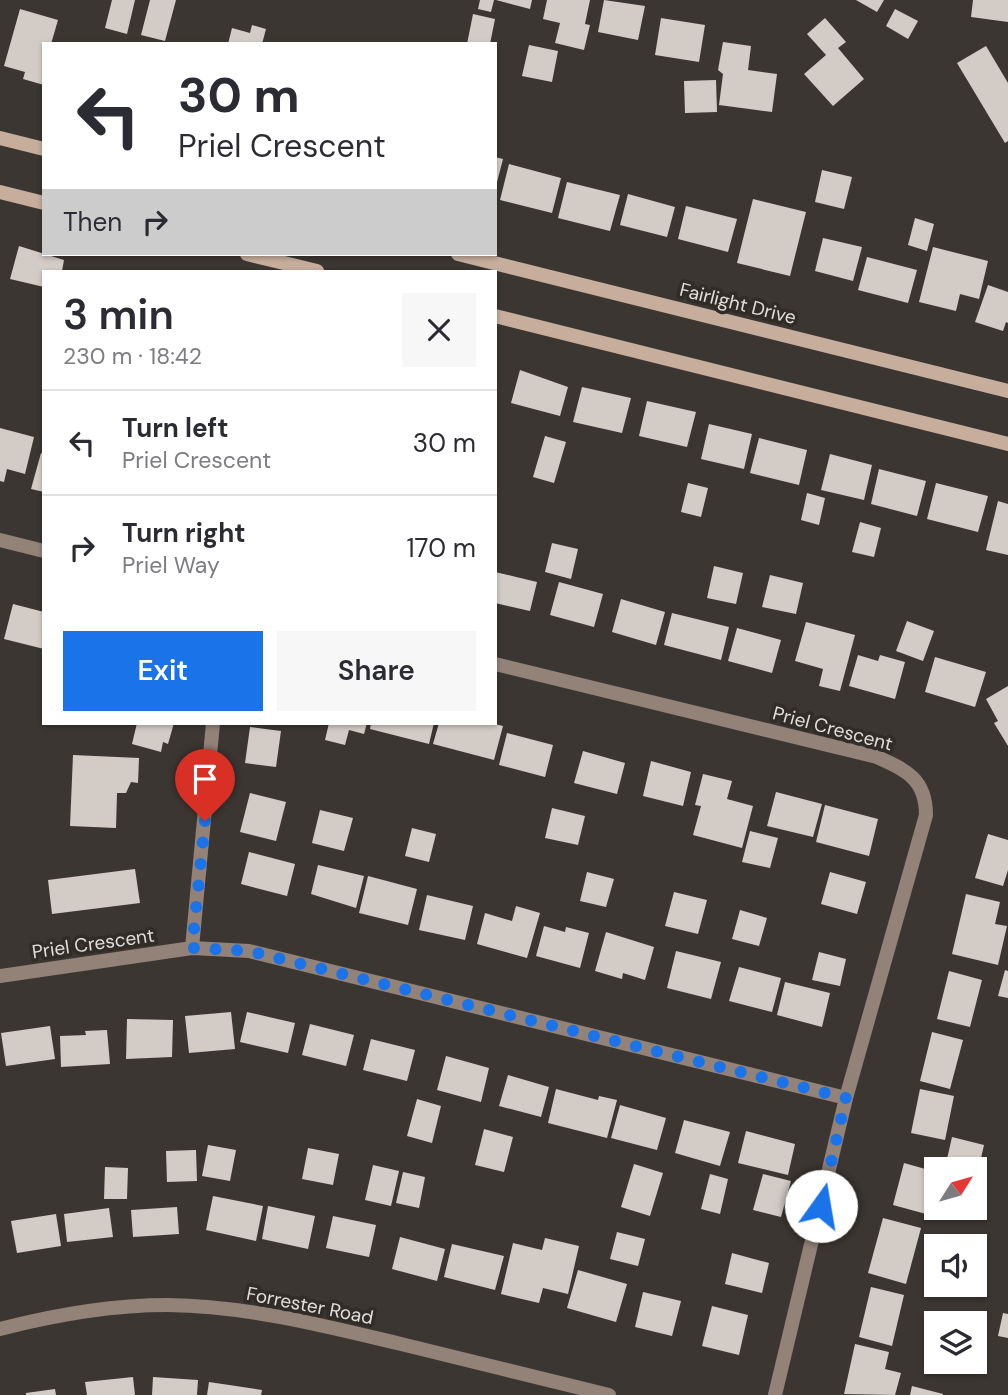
<!DOCTYPE html>
<html lang="en">
<head>
<meta charset="utf-8">
<style>
	body { margin:0; font-family:"DM Sans",sans-serif; background:#f7f7f7; color:#2b2b33; height:100vh; display:flex; flex-direction:column; font-size:26px; white-space:nowrap }
	* { box-sizing:border-box; margin:0 }
	p { font-size:23px; color:#7c7c81 }
	.icon { flex:none; width:38px; height:38px; fill:none; stroke:currentColor; stroke-width:2; stroke-linecap:round; stroke-linejoin:round }
	.map { position:relative; flex:1; overflow:hidden }
	.side { position:absolute; left:42px; top:270px; width:455px; height:455px; display:flex; flex-direction:column; background:#fff; border-radius:0px; box-shadow:0 2px 5px #0004 }
	.side>* { flex:none }
	.guide { position:absolute; left:42px; top:42px; width:455px; height:214px; border-radius:0px; box-shadow:0 2px 5px #0004; background:#fff; color:#2b2b33; overflow:hidden }
	.needle { width:46px; rotate:53deg }
	.controls { position:absolute; left:924px; top:1157px; display:grid; gap:14px }
	.controls a { display:grid; place-items:center; width:63px; height:63px; border-radius:0px; background:#fff; box-shadow:0 2px 5px #0004; font-size:35px }
	.pin { position:absolute; display:grid; place-items:center; width:60px; height:60px; color:#fff; margin:-72px -30px; border-radius:50% 50% 50% 0; rotate:-45deg; box-shadow:0 0 7px #0007 }
	.pin .icon { rotate:45deg }
	.me { position:absolute; width:77px; margin:-38px; rotate:13deg; stroke-linejoin:round; filter:drop-shadow(0 0 5px #0008) }
	.turn { display:flex; align-items:center; gap:24px; height:147px; padding:0 21px; font-size:32px }
	.turn .icon { width:91px; height:91px; stroke-width:2.5 }
	.turn b { display:block; font-size:49px; line-height:60px }
	.then { display:flex; align-items:center; height:66px; padding:0 21px; background:#0003; gap:14px; font-size:26px }
	.round { display:grid; place-items:center; flex:none; width:74px; height:74px; border-radius:0px; background:#f7f7f7 }
	.overview { display:flex; align-items:center; justify-content:space-between; height:119px; padding:0 21px }
	h1 { font-size:42px; font-weight:600; line-height:52px }
	.primary-button { display:flex; gap:14px; margin-top:auto; padding:14px 21px }
	.primary-button a { flex:1; height:80px; border-radius:0px; background:#1a73e8; color:#fff; font-size:28px; font-weight:600; line-height:80px; text-align:center }
	.primary-button a+a { background:#f7f7f7; color:#2b2b33 }
	ul { padding:0; list-style:none }
	li { display:flex; align-items:center; gap:21px; height:105px; padding:0 21px; border-top:2px solid #e1e1e2 }
	li div { flex:1 }
	li b { display:block; font-size:26px }
	li em { font-style:normal }
	.map>svg:first-child { display:block }
	.building { fill:#d3cbc6 }
	.lines { fill:none; stroke-linecap:round; stroke-linejoin:round }
	.street { stroke:#928278; stroke-width:14 }
	.secondary { stroke:#c6ad9c; stroke-width:14 }
	.route { stroke:#1a73e8; stroke-width:12; stroke-dasharray:0 21.6 }
	.labels { text-anchor:middle; stroke-width:7; stroke-linejoin:round; paint-order:stroke }
	.street-label { font-size:19px; fill:#e1ddda; stroke:#322c28 }
</style>
</head>
<body>
<div class="map">
<svg width="1008" height="1395" viewBox="0 0 1008 1395">
	<rect width="100%" height="100%" fill="#3c3632"/>
	<path class="building" d="M112 0H135L127 34 105 28Z
		M150 0H176L165 41 141 35Z
		M480 0H494L491 12 478 9Z
		M496 0H532L530 9Z
		M547 0H590L585 24 590 25 584 50 555 43 560 23 543 19Z
		M604 0 645 6 638 40 598 32Z
		M856 0H884L877 12Z
		M973 0H1008V22L971 17Z
		M20 9 58 20 51 44H44V85L23 79 25 72 4 66Z
		M895 9 918 21 908 39 886 26Z
		M473 14 495 19 490 44H467Z
		M661 18 705 25 699 62 655 55Z
		M825 18 846 42 838 48 864 79 833 106 804 74 826 55 807 34Z
		M252 25 266 29 262 44H228L232 28 250 33Z
		M723 42 751 46 748 70 777 74 772 112 719 105 723 74 718 70Z
		M529 45 558 51 552 82 522 76Z
		M986 46 1008 83V141L1005 143 957 63Z
		M716 80 717 112 685 113 684 81Z
		M495 157 503 159 496 186H495Z
		M509 164 561 178 552 213 500 200Z
		M822 170 852 177 844 209 815 202Z
		M567 182 620 195 610 231 558 218Z
		M628 194 675 207 667 237 620 225Z
		M753 199 806 212 790 276 737 263Z
		M686 206 737 219 728 252 678 239Z
		M915 218 934 224 927 251 908 245Z
		M823 238 862 247 853 281 815 271Z
		M19 246 64 260 62 271H44V287L10 279Z
		M933 247 988 261 979 299 960 294 956 311 919 302Z
		M867 257 917 270 908 303 858 290Z
		M988 285 1008 292V323L1006 322 1003 331 975 322Z
		M520 370 568 387 560 416 511 403Z
		M582 387 631 398 622 433 573 422Z
		M647 401 696 412 687 447 639 436Z
		M709 424 752 434 744 469 701 459Z
		M0 428 34 437 25 474 7 469 4 482 0 481Z
		M545 436 566 442 554 483 533 477Z
		M759 438 807 450 799 485 750 473Z
		M41 453 44 454V492L31 489Z
		M830 454 872 465 864 500 821 490Z
		M879 469 926 481 917 516 871 504Z
		M688 483 708 488 701 517 681 512Z
		M936 483 988 496 978 532 927 519Z
		M807 493 825 498 819 525 801 520Z
		M998 501 1008 504V555L986 550Z
		M860 522 881 528 874 557 852 552Z
		M552 543 578 549 571 579 545 572Z
		M714 566 743 573 736 604 707 598Z
		M495 572 537 582 530 611 495 603Z
		M770 575 803 583 796 614 762 607Z
		M559 582 603 594 594 627 550 615Z
		M621 599 665 612 656 645 612 632Z
		M13 604 44 612V649L4 639Z
		M672 613 729 627 721 660 664 645Z
		M907 621 934 631 923 661 896 651Z
		M806 622 855 635 840 691 819 686 823 669 795 661Z
		M737 628 781 640 772 673 728 661Z
		M858 655 878 661 880 655 905 662 895 699 849 686Z
		M935 657 986 672 975 707 925 692Z
		M1008 686V746L994 723 998 721 986 699Z
		M137 723H174L168 744 163 742 161 752 132 744Z
		M329 723H367L364 734 349 730 345 745 325 740Z
		M371 723H434L429 744 370 729Z
		M439 723H491L503 726 494 760 433 744Z
		M250 727 281 731 276 767 245 763Z
		M507 733 553 745 545 777 499 765Z
		M583 751 625 763 617 794 574 783Z
		M73 755 139 758 138 783 131 782 126 793H117L116 828 70 826Z
		M651 761 691 772 683 806 643 796Z
		M703 774 732 781 727 799 753 806 742 848 693 835 701 806 695 805Z
		M776 792 822 804 813 837 767 826Z
		M250 793 286 802 276 841 240 832Z
		M825 805 878 819 869 856 816 842Z
		M552 808 585 816 578 845 545 838Z
		M320 810 353 818 344 851 312 843Z
		M412 828 436 834 429 862 405 856Z
		M750 831 778 838 770 868 742 862Z
		M988 834 1008 840V870L1003 886 975 878Z
		M249 852 295 864 287 896 241 884Z
		M318 865 364 876 356 908 311 894Z
		M135 869 140 903 52 914 48 880Z
		M587 872 614 879 606 907 580 901Z
		M830 872 866 882 857 914 821 904Z
		M368 876 417 889 408 925 359 913Z
		M674 892 707 900 698 934 665 926Z
		M966 894 1000 902 995 924 1007 926 998 965 952 954Z
		M427 895 473 906 465 940 419 930Z
		M516 906 540 913 527 958 477 944 485 913 512 921Z
		M740 910 767 918 759 946 732 939Z
		M544 926 565 932 566 927 589 933 580 968 536 956Z
		M606 932 654 947 645 980 623 973 622 979 595 971Z
		M676 951 721 962 711 999 667 988Z
		M819 952 846 959 840 986 812 980Z
		M739 967 781 978 772 1012 729 1001Z
		M1005 970 1008 971V998L998 996Z
		M949 971 982 980 970 1027 937 1019Z
		M785 982 830 993 822 1027 777 1015Z
		M231 1012 235 1049 189 1053 185 1016Z
		M247 1012 295 1023 288 1053 240 1042Z
		M127 1019 173 1020 172 1057 126 1059Z
		M310 1024 354 1035 346 1066 302 1055Z
		M50 1026 55 1059 6 1066 1 1033Z
		M107 1030 110 1064 61 1067 60 1036 86 1035 85 1031Z
		M932 1032 963 1040 950 1089 920 1081Z
		M371 1039 415 1050 407 1081 363 1070Z
		M446 1056 489 1068 481 1102 437 1090Z
		M508 1075 549 1087 541 1117 499 1106Z
		M556 1089 598 1100 599 1096 617 1100 607 1138 548 1123Z
		M920 1089 954 1096 945 1140 911 1133Z
		M417 1099 441 1106 432 1143 407 1136Z
		M620 1105 666 1118 657 1150 611 1138Z
		M684 1120 730 1132 720 1166 675 1153Z
		M484 1129 513 1137 504 1172 475 1165Z
		M746 1131 795 1144 788 1175 738 1163Z
		M952 1137 984 1145 979 1167 947 1159Z
		M208 1145 236 1150 230 1181 202 1176Z
		M308 1148 339 1154 333 1185 302 1179Z
		M196 1150 197 1181 167 1182 166 1151Z
		M952 1162 984 1170 979 1191 975 1190V1169H950Z
		M904 1163 936 1172 926 1214 893 1205Z
		M634 1164 663 1173 650 1216 621 1207Z
		M373 1165 399 1171 391 1206 365 1200Z
		M105 1167 128 1168 127 1199H104Z
		M403 1172 425 1177 419 1208 396 1203Z
		M710 1174 728 1179 720 1214 701 1209Z
		M763 1174 791 1181 781 1217 753 1210Z
		M213 1196 263 1206 256 1241 206 1230Z
		M268 1206 315 1216 308 1249 262 1239Z
		M177 1207 179 1234 133 1237 131 1210Z
		M109 1208 113 1237 67 1242 64 1214Z
		M56 1214 61 1246 17 1253 11 1221Z
		M333 1216 376 1225 369 1257 326 1248Z
		M883 1218 921 1228 906 1284 868 1273Z
		M617 1232 645 1239 638 1266 610 1259Z
		M400 1237 445 1249 437 1281 392 1269Z
		M545 1238 579 1246 568 1294 543 1288 539 1303 501 1294 513 1243 542 1250Z
		M452 1244 504 1256 495 1290 444 1277Z
		M732 1253 769 1263 762 1293 725 1284Z
		M578 1270 627 1284 616 1322 567 1308Z
		M871 1287 904 1295 892 1346 859 1337Z
		M643 1292 681 1301 672 1336 635 1327Z
		M712 1306 748 1315 739 1355 702 1346Z
		M1003 1313 1008 1314V1338L998 1336Z
		M855 1344 889 1352 885 1369 901 1373 895 1395 844 1394Z
		M133 1377 135 1395H87L85 1382Z
		M153 1377 198 1380 197 1395H152Z
		M209 1382 262 1390 261 1395H207Z
		M912 1386 943 1394V1395H910Z
		M55 1389 56 1395H26V1393Z"/>
	<g class="lines">
		<path class="street" d="M0 540 44 551
			M495 664 877 757C906 770 926 779 926 815L846 1098
			M192 948 213 723
			M0 976 192 948 249 951 846 1098 775 1395
			M0 1329C54 1315 112 1305 168 1305 246 1306 322 1325 397 1343 468 1360 538 1378 609 1395"/>
		<path class="secondary" d="M0 138 44 149
			M0 192 44 203
			M247 254 317 271
			M458 254 1008 391
			M495 316 1008 444"/>
	</g>
	<g class="lines">
		<path class="route" d="M205 821 192 948 249 951 846 1098 821 1206"/>
	</g>
	<g class="labels">
		<g class="street-label">
			<text transform="translate(738 303) rotate(14)" y="7">Fairlight Drive</text>
			<text transform="translate(833 728) rotate(15)" y="7">Priel Crescent</text>
			<text transform="translate(93 943) rotate(-8)" y="7">Priel Crescent</text>
			<text transform="translate(310 1305) rotate(11)" y="7">Forrester Road</text>
		</g>
	</g>
</svg>
<div class="controls">
<a><svg class="needle" viewBox="-14 -14 28 28"><path d="M0-13l5 13h-10z" fill="#e53935"/><path d="M0 13l5-13h-10z" fill="#7c7c81"/></svg></a>
<a><svg class="icon" aria-label="sound" viewBox="0 0 24 24"><path d="M4 9h4l5-4v14l-5-4H4zM17 9q2 3 0 6"/></svg></a>
<a><svg class="icon" aria-label="layers" viewBox="0 0 24 24"><path d="M12 4l9 5-9 5-9-5zM3 14l9 5 9-5"/></svg></a>
</div>
<div class="pin" style="left:205px;top:821px;background:#d93025"><svg class="icon" aria-label="arrive" viewBox="0 0 24 24"><path d="M6 21V4h12l-3 4 3 4H6"/></svg></div>
<svg class="me" style="left:821px;top:1206px" viewBox="-20 -20 40 40"><circle r="19" fill="#fff"/><path d="M0-13L10 11 0 6-10 11z" fill="#1a73e8"/></svg>
<div class="guide">
<div class="turn"><svg class="icon" aria-label="left" viewBox="0 0 24 24"><path d="M17 20v-9H6M10 6l-5 5 5 5"/></svg><div><b>30 m</b>Priel Crescent</div></div>
<div class="then">Then<svg class="icon" aria-label="right" viewBox="0 0 24 24"><path d="M7 20v-9h11M14 6l5 5-5 5"/></svg></div>
</div>
<section class="side">
<div class="overview"><div><h1>3 min</h1><p>230 m · 18:42</p></div><a class="round"><svg class="icon" aria-label="close" viewBox="0 0 24 24"><path d="M6 6l12 12M18 6L6 18"/></svg></a></div>
<ul>
<li><svg class="icon" aria-label="left" viewBox="0 0 24 24"><path d="M17 20v-9H6M10 6l-5 5 5 5"/></svg><div><b>Turn left</b><p>Priel Crescent</p></div><em>30 m</em></li>
<li><svg class="icon" aria-label="right" viewBox="0 0 24 24"><path d="M7 20v-9h11M14 6l5 5-5 5"/></svg><div><b>Turn right</b><p>Priel Way</p></div><em>170 m</em></li>
</ul>
<div class="primary-button"><a>Exit</a><a>Share</a></div>
</section>
</div>
</body>
</html>
